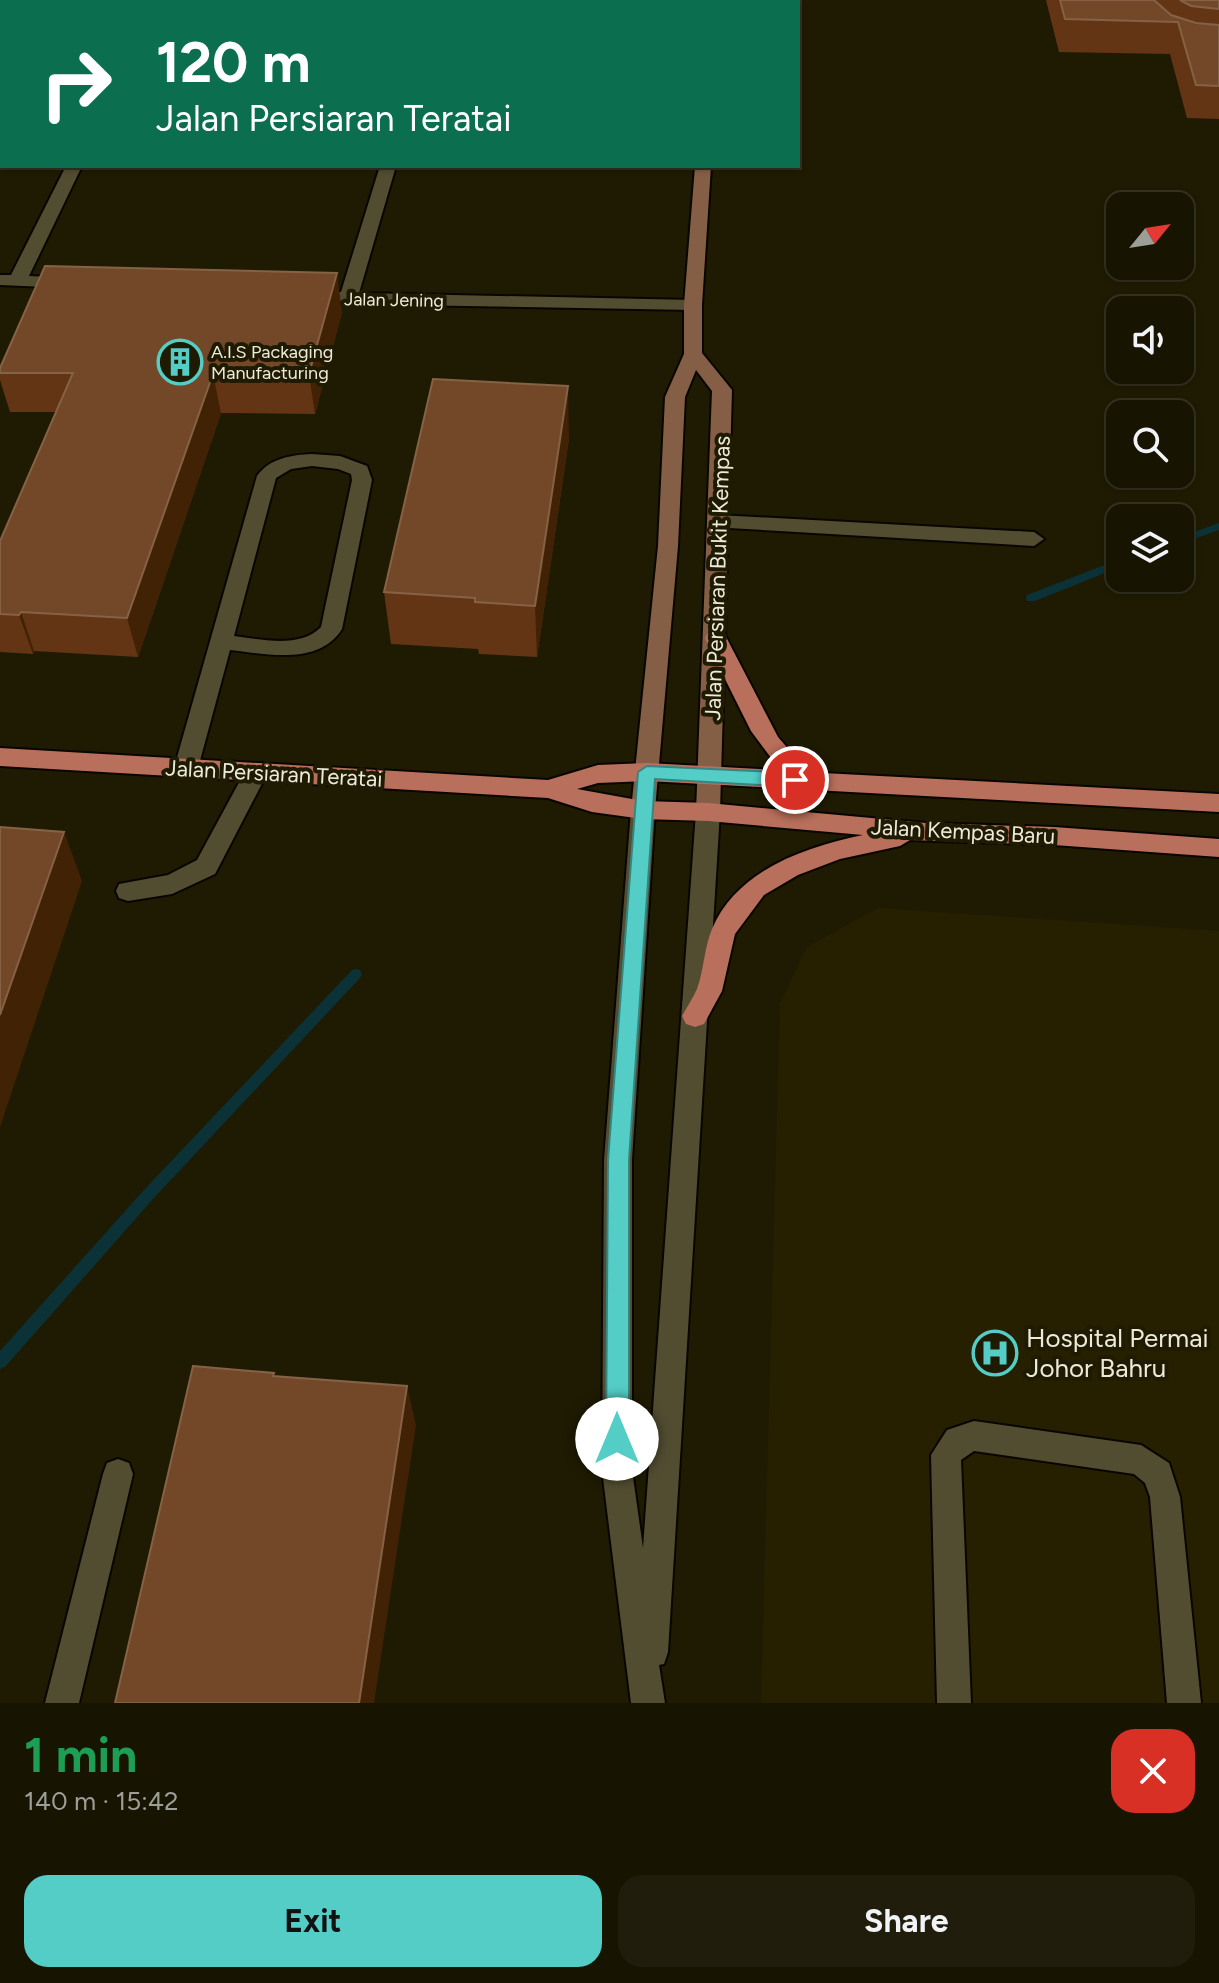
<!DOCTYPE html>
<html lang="en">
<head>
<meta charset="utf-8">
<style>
	body { margin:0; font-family:Figtree,sans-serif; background:#201d0c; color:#f1f3f6; height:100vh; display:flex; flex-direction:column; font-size:30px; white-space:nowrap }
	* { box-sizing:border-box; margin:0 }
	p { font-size:26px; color:#9e9e99 }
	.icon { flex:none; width:44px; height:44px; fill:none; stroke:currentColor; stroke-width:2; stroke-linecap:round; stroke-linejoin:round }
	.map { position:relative; height:1703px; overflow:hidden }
	.panel { display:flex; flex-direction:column; background:#171402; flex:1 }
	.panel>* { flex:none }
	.banner { position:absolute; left:0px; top:0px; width:800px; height:168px; box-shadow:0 2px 6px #0004,0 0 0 2px #363324; background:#0b6e4f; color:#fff; overflow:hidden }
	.needle { width:52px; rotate:60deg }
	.buttons { position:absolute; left:1106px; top:192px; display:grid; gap:16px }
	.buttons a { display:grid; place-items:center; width:88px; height:88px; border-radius:16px; background:#171402; box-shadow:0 2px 6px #0004,0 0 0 2px #363324; font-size:40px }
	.pin { position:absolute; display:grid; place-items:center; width:68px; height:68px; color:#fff; margin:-34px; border:4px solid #fff; border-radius:50%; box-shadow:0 2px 8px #0007 }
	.me { position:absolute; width:88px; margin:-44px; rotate:0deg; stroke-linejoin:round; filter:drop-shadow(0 0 6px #0008) }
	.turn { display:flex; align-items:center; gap:28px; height:168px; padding:0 24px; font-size:36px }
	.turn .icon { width:104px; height:104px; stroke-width:2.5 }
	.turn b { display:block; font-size:56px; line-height:68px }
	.round { display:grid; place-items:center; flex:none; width:84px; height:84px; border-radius:24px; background:#201d0c }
	.summary { display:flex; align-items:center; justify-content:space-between; height:136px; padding:0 24px }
	h1 { font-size:48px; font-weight:700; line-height:60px; color:#1e9e55 }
	.button { display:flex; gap:16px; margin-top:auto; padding:16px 24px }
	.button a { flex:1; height:92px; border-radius:24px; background:#54cdc7; color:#111; font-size:32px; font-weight:700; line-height:92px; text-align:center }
	.button a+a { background:#201d0c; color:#f1f3f6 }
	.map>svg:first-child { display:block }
	.built { fill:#262000 }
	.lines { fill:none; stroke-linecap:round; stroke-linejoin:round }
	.stream { fill:#0b3236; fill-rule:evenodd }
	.lane-casing { stroke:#090500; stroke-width:4 }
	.street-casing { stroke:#090500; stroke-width:4 }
	.secondary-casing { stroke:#090500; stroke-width:4 }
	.primary-casing { stroke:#090500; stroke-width:4 }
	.lane { fill:#524d31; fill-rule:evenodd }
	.street { fill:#524d31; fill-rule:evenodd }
	.secondary { fill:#855e46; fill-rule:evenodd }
	.primary { fill:#b86f5b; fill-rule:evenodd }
	.wall { fill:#633514 }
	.shaded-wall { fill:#422204 }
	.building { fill:#724829; stroke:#856245; stroke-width:2 }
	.route { fill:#54cdc7; stroke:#378581; stroke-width:2 }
	.labels { text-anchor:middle; stroke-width:8; stroke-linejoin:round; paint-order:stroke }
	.far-street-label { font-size:18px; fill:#edeada; stroke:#1f1b02 }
	.far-poi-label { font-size:18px; fill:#edeada; stroke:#1f1b02; text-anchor:start }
	.street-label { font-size:22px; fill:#edeada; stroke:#1f1b02 }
	.near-poi-label { font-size:26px; fill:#edeada; stroke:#1f1b02; text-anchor:start }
</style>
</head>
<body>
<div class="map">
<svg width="1219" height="1703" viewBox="0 0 1219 1703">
	<rect width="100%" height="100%" fill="#1f1b02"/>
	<path class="built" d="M878 908 1219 931V1703H761L780 1003 807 947Z"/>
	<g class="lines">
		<path class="stream" d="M1219 523V530L1180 544V537Z
			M1120 559V567L1035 601H1027L1026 598 1027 595Z
			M356 969 360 970 362 974 360 978 153 1199 5 1367 0 1369V1351L143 1191 352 970Z"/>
		<g class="lane-casing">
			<path id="lane" d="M312 454 340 456 367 466 372 480 342 629C319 666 266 654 230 650L198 768 194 774 186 777 178 774 174 768 257 476C270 458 291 455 312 454ZM312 466 338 469 351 474 352 480 321 627C300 649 260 639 234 636L276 478 291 469Z
				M718 515 1034 532 1044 539 1034 546 711 527 708 522 711 517Z
				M256 763 264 766 268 772 215 874 172 894 128 901 119 898 116 891 119 884 168 875 197 860 248 766Z
				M974 1421 1141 1445 1169 1463 1180 1497 1201 1703H1167L1150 1497 1145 1483 1134 1474 974 1451 961 1460 971 1703H937L931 1455 947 1430Z"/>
		</g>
		<g class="street-casing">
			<path id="street" d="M66 166H82L29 276 70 278 79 283 70 288 0 285V275H11Z
				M380 166H396L359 293 693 300 702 305 693 310 348 304 304 301 301 297 310 292H341Z
				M643 801 651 804 655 810 632 1160V1470L643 1548 696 812 700 806 708 803 716 806 720 812 668 1652 664 1664 659 1665 665 1703H631L602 1470 604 1160 631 810 635 804Z
				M118 1459 129 1463 133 1474 79 1703H45L103 1474 107 1463Z"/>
		</g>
		<g class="secondary-casing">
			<path id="secondary" d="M711 0H725V2H711Z
				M695 166H711L702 305V353L732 390 720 812 716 818 708 821 700 818 696 812 712 391 696 370 685 397 678 546 655 810 651 816 643 819 635 816 631 810 658 546 665 397 684 354V305Z"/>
		</g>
		<g class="primary-casing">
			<path id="primary" d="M716 630 724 633 778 737 797 759 821 769 823 773 1219 794V812L647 781 598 783 577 789 643 801 708 803 926 823 1054 827 1219 839V857L1054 845 910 840 900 846 840 859 798 875 764 895 735 934 722 991 704 1024 695 1027 686 1024 682 1016C687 1007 693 998 697 989 704 970 704 948 712 929 737 870 805 847 863 835L708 821 643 819 592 812 548 798 0 766V748L548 780 598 765 647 763 780 770 751 731 711 651 705 638 708 633Z"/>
		</g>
		<use href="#lane" class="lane"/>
		<use href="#street" class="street"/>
		<use href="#secondary" class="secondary"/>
		<use href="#primary" class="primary"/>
	</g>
	<path class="wall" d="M1046 0H1219V119L1187 118 1170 54 1059 52Z
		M342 312 315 414 221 413 138 657 34 651 33 654 0 652V541L56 412H10L0 380V368Z
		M569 438 537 657 479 654 478 649 391 644 384 592Z"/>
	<path class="shaded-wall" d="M337 273 342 312 315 414 309 374Z
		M213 374 221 413 138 657 127 618Z
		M568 386 569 438 537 657 535 606Z
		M21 612 34 651 33 654 19 615Z
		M64 832 82 881 0 1127V1015Z
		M407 1386 416 1425 374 1703H359Z"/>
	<path class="building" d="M1060 0H1154L1171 15 1196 23 1219 25V86L1196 85 1178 22 1065 19Z
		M1180 0H1219V9L1191 6Z
		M45 266 337 273 309 374H213L127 618 21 612 19 615 0 614V541L73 373H0V368Z
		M433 379 568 386 535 606 475 602V598L384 592Z
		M0 827 64 832 0 1015Z
		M193 1366 274 1373 273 1376 407 1386 359 1703H115Z"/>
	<path class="route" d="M647 766 795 773 804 780 795 787 655 779 629 1160V1439L626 1447 617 1450 609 1447 606 1439 608 1160 638 772Z"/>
	<defs>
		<g id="building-ring" transform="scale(2.3)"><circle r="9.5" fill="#1f1b02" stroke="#54cdc7" stroke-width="1.5"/><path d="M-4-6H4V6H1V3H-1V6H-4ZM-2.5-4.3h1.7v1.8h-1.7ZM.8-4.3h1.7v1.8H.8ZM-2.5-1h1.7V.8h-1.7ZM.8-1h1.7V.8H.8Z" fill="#54cdc7"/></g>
		<g id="hospital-ring" transform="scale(2.3)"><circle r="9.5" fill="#1f1b02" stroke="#54cdc7" stroke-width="1.5"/><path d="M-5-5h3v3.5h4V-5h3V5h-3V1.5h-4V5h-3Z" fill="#54cdc7"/></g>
	</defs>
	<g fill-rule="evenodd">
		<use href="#building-ring" x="180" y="362"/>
		<use href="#hospital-ring" x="995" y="1353"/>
	</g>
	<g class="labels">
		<g class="far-street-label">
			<text transform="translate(394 300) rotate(1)" y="6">Jalan Jening</text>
		</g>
		<g class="far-poi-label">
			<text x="211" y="358">A.I.S Packaging<tspan x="211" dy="21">Manufacturing</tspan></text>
		</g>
		<g class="street-label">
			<text transform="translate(717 578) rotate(-88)" y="8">Jalan Persiaran Bukit Kempas</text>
			<text transform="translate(274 773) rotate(3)" y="8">Jalan Persiaran Teratai</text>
			<text transform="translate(963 831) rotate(3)" y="8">Jalan Kempas Baru</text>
		</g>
		<g class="near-poi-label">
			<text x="1026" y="1347">Hospital Permai<tspan x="1026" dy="30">Johor Bahru</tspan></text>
		</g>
	</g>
</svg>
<div class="buttons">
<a><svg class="needle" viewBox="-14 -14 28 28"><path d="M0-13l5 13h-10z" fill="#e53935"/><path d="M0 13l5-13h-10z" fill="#9e9e99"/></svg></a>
<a><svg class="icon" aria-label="sound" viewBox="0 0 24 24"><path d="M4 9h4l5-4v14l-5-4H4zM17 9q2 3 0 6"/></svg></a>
<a><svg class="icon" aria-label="search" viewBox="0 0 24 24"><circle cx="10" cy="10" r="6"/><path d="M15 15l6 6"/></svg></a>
<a><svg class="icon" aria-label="layers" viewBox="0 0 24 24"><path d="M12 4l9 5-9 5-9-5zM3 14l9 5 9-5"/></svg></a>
</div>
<div class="pin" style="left:795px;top:780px;background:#d93025"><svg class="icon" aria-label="arrive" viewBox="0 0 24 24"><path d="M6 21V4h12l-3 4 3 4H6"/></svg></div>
<svg class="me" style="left:617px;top:1439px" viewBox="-20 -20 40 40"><circle r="19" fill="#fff"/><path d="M0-13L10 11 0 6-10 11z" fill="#54cdc7"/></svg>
<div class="banner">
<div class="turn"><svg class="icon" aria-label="right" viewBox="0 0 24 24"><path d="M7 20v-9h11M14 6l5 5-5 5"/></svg><div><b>120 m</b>Jalan Persiaran Teratai</div></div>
</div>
</div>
<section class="panel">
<div class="summary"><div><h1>1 min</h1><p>140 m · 15:42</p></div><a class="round" style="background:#d93025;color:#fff"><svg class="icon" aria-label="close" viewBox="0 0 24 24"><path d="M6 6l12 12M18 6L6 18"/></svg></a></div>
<div class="button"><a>Exit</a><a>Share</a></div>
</section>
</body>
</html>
